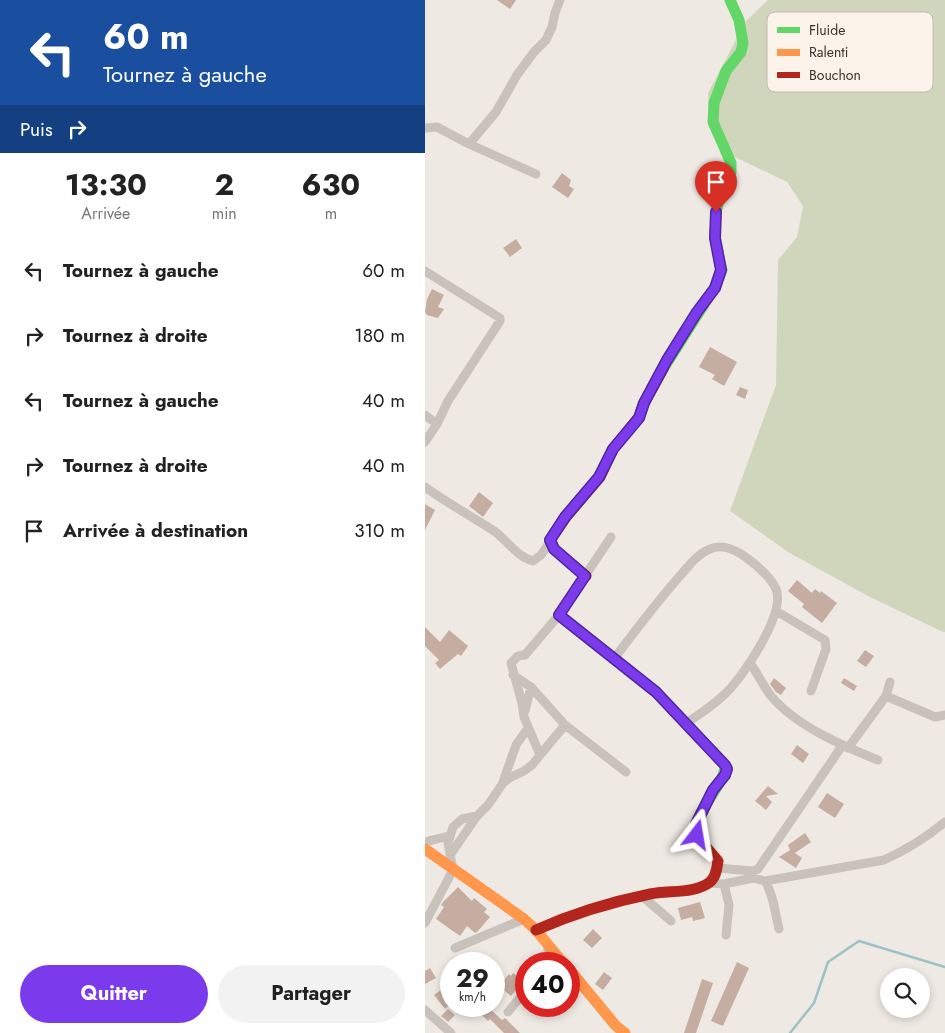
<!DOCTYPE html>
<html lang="fr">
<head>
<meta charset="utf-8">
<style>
	body { margin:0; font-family:Jost,sans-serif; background:#f2f2f2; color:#222; height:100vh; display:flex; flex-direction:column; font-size:19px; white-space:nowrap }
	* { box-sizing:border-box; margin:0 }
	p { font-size:16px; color:#767676 }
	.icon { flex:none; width:28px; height:28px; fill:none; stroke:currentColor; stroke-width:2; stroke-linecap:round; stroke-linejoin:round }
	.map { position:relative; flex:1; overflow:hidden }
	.drawer { display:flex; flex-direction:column; background:#fff; width:425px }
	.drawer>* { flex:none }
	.banner { background:#1a4fa0; color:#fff; overflow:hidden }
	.fabs { position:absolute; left:455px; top:968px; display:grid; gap:10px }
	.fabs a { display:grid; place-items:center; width:50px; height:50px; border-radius:50%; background:#fff; box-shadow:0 2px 8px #0003; font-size:25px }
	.speed { position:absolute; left:15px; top:952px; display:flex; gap:10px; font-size:25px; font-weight:700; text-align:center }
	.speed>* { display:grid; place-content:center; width:65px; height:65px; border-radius:50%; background:#fff; box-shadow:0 2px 8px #0003; line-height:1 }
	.speed small { font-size:12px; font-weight:400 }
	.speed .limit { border:8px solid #d22; background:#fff; color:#111 }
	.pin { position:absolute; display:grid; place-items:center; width:42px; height:42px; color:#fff; margin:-51px -21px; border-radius:50% 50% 50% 0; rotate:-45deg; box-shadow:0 0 5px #0007 }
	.pin .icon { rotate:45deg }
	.me { position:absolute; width:55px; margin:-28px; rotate:14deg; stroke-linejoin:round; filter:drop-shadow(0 0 4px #0008) }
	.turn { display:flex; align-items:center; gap:18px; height:105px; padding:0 20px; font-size:22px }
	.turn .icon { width:65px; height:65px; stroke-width:2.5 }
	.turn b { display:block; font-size:35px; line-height:42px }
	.then { display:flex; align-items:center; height:48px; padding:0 20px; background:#0003; gap:10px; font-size:19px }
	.eta { display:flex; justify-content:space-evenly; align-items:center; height:85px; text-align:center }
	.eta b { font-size:30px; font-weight:700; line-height:35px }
	.primary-button { display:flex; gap:10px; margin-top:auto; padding:10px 20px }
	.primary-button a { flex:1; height:58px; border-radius:30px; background:#7c3aed; color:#fff; font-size:20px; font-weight:700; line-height:58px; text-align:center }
	.primary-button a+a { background:#f2f2f2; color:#222 }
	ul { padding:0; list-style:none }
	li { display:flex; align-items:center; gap:15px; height:65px; padding:0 20px }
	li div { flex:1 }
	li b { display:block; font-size:19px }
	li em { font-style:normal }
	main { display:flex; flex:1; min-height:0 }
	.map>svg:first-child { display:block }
	.green { fill:#d0d6bb }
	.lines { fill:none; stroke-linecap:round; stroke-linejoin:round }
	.stream { stroke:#9cc2c4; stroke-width:2.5 }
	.building { fill:#c5ada2 }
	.street { stroke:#c9c2bb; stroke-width:9 }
	.fast { stroke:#63d668; stroke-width:11 }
	.slow { stroke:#ff974d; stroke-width:11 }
	.jam { stroke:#b3261e; stroke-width:11 }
	.route-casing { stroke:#51269a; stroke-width:12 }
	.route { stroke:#7c3aed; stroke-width:9 }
	.key { fill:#fcf4ea; stroke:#c2b9b0; stroke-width:1 }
	.key-label { font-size:14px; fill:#3b2f28 }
</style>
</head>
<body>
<main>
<section class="drawer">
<div class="banner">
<div class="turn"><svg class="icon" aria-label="left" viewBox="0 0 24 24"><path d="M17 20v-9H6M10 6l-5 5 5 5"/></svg><div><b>60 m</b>Tournez à gauche</div></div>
<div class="then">Puis<svg class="icon" aria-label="right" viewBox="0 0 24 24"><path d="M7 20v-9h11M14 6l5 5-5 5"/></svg></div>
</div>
<div class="eta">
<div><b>13:30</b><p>Arrivée</p></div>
<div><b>2</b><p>min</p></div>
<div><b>630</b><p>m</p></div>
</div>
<ul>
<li><svg class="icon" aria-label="left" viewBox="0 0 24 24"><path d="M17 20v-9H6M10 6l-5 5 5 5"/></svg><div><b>Tournez à gauche</b></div><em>60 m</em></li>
<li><svg class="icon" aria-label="right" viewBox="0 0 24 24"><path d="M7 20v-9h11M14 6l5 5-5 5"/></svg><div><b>Tournez à droite</b></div><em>180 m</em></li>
<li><svg class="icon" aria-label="left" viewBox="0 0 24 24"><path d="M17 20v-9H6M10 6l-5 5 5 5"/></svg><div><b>Tournez à gauche</b></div><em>40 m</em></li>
<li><svg class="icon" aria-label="right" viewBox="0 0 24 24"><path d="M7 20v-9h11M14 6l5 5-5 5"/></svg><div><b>Tournez à droite</b></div><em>40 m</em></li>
<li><svg class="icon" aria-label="arrive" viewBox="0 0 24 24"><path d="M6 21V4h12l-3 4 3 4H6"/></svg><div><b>Arrivée à destination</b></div><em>310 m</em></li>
</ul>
<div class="primary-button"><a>Quitter</a><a>Partager</a></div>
</section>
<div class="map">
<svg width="520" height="1033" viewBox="0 0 520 1033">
	<rect width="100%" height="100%" fill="#efe9e3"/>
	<path class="green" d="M343 0H520V632H518L443 596 363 552 305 511 351 385 353 260 372 237 378 206 362 182 310 157 285 123 283 93 321 21Z"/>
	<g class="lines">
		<path class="stream" d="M365 1033 389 1003 403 962 434 941 520 967"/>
	</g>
	<path class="building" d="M72 0H91L85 9Z
		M137 173 146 180 144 186 149 189 143 198 127 187Z
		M91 239 97 248 85 257 78 248Z
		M7 289 19 295 13 307 19 309 13 318 2 315 0 312 2 299Z
		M285 347 312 362 299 386 287 379 290 375 274 367Z
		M315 387 323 390 320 399 311 395Z
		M54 492 68 503 58 517 44 506Z
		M0 504 10 510 0 530Z
		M372 580 387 593 390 589 395 593 396 591 412 603 397 623 377 607 379 604 363 591Z
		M0 627 15 642 24 630 43 646 36 656 33 654 15 669 10 663 14 660 0 646Z
		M440 650 449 656 441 667 432 661Z
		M349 678 361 688 356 695 351 692 345 684Z
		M419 678 432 686 429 691 416 683Z
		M372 745 384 754 378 763 366 754Z
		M343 786 353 794 341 796 347 802 341 810 330 801Z
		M402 793 419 804 410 818 393 807Z
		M380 833 386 842 370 853 377 858 371 868 354 857 365 850 363 845Z
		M33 887 47 901 49 898 62 909 59 912 65 917 53 931 50 933 42 926 35 936 11 919 19 907 16 905 18 902Z
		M275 902 280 918 268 921 267 917 256 920 253 908Z
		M168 929 177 938 167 948 158 940Z
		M312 962 324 968 298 1026 286 1021Z
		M5 968 11 978 0 984V971Z
		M179 972 187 978 178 990 170 984Z
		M88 973 98 981 86 996 74 986 84 974 86 976Z
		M277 979 288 983 271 1033H259Z
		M21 986 26 993V1004L20 1009 9 995Z
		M48 1006H70L66 1010 77 1020 80 1018 95 1033H79L65 1019 63 1021Z
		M23 1009 30 1015 23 1022 16 1016Z"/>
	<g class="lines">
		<path class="street" d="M0 128 12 127 44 144 111 174
			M44 144 71 112 92 75 109 52 121 40 127 27 130 13 135 0
			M0 271 75 318V321L23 401 12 424 0 442
			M0 415 12 424
			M0 487C22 503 46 516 69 531 82 540 92 557 108 561L116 555 125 542
			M351 611 400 640 401 649 386 691
			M188 660C210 631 231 603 254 577 263 567 272 554 285 549 298 543 313 551 323 559 333 566 346 578 351 589 361 613 319 675 302 692 289 705 275 714 260 724
			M325 663C333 674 338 686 346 696 371 726 418 746 453 760
			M88 675 106 687 140 725 201 772
			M461 696 510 717 520 715
			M100 711 106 687
			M423 748 461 696 465 682
			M115 755 140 725
			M78 782 91 745 103 728
			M0 842 24 836
			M25 855 52 816
			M292 868 328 871 333 869 417 746
			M340 881C349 896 350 913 354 929
			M284 883 299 884 328 878 340 881 459 860C481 850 501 838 520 822
			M299 884 304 905 301 935
			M217 896 246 921
			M0 923 28 870 23 843 28 827 37 819 52 816 63 805 78 783 84 778 99 771 107 765 115 755 99 717 97 703 86 663 93 656 100 655 134 615 186 537
			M123 944V964
			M30 948 99 919
			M0 1010 26 1033
			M83 1012 101 990"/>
		<path class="fast" d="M238 369 290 287 297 270 290 239 291 212 296 192 306 172V163L288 122 289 103 301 71 316 52 318 43 314 20 305 0
			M134 615 231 692 300 765C300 790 259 816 276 841"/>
		<path class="slow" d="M0 849 99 919 111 930 139 964
			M144 969 191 1026 200 1033"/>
		<path class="jam" d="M161 576 129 549 125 540 141 517 175 477 188 449 214 417 219 403 238 369
			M111 930C147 914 186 902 225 894 243 890 270 894 285 882 291 877 292 868 293 861L276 841"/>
	</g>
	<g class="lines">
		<g class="route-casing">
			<path id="route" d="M272 835 271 824 288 790 300 775 302 769 300 765 231 692 134 615 160 576 129 549 125 540 140 517 174 477 188 449 214 418 219 403 242 360 272 312 290 288 296 270 290 238 291 212"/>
		</g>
		<use href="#route" class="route"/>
	</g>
	<rect x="342" y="12" width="166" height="80" rx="8" class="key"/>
	<rect x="352" y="27" width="23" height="6" fill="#63d668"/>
	<rect x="352" y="49" width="23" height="7" fill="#ff974d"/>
	<rect x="352" y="72" width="23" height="6" fill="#b3261e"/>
	<g class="key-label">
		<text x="384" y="35">Fluide</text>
		<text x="384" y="57">Ralenti</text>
		<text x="384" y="80">Bouchon</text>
	</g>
</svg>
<div class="fabs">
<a><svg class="icon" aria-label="search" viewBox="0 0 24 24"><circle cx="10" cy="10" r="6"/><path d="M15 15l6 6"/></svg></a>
</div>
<div class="speed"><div>29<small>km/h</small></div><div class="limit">40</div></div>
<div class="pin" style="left:291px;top:212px;background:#d93025"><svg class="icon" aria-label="arrive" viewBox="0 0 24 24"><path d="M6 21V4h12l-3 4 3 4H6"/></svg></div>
<svg class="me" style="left:272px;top:835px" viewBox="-20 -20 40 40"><path d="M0-17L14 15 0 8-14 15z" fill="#7c3aed" stroke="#fff" stroke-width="4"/></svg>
</div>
</main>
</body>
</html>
